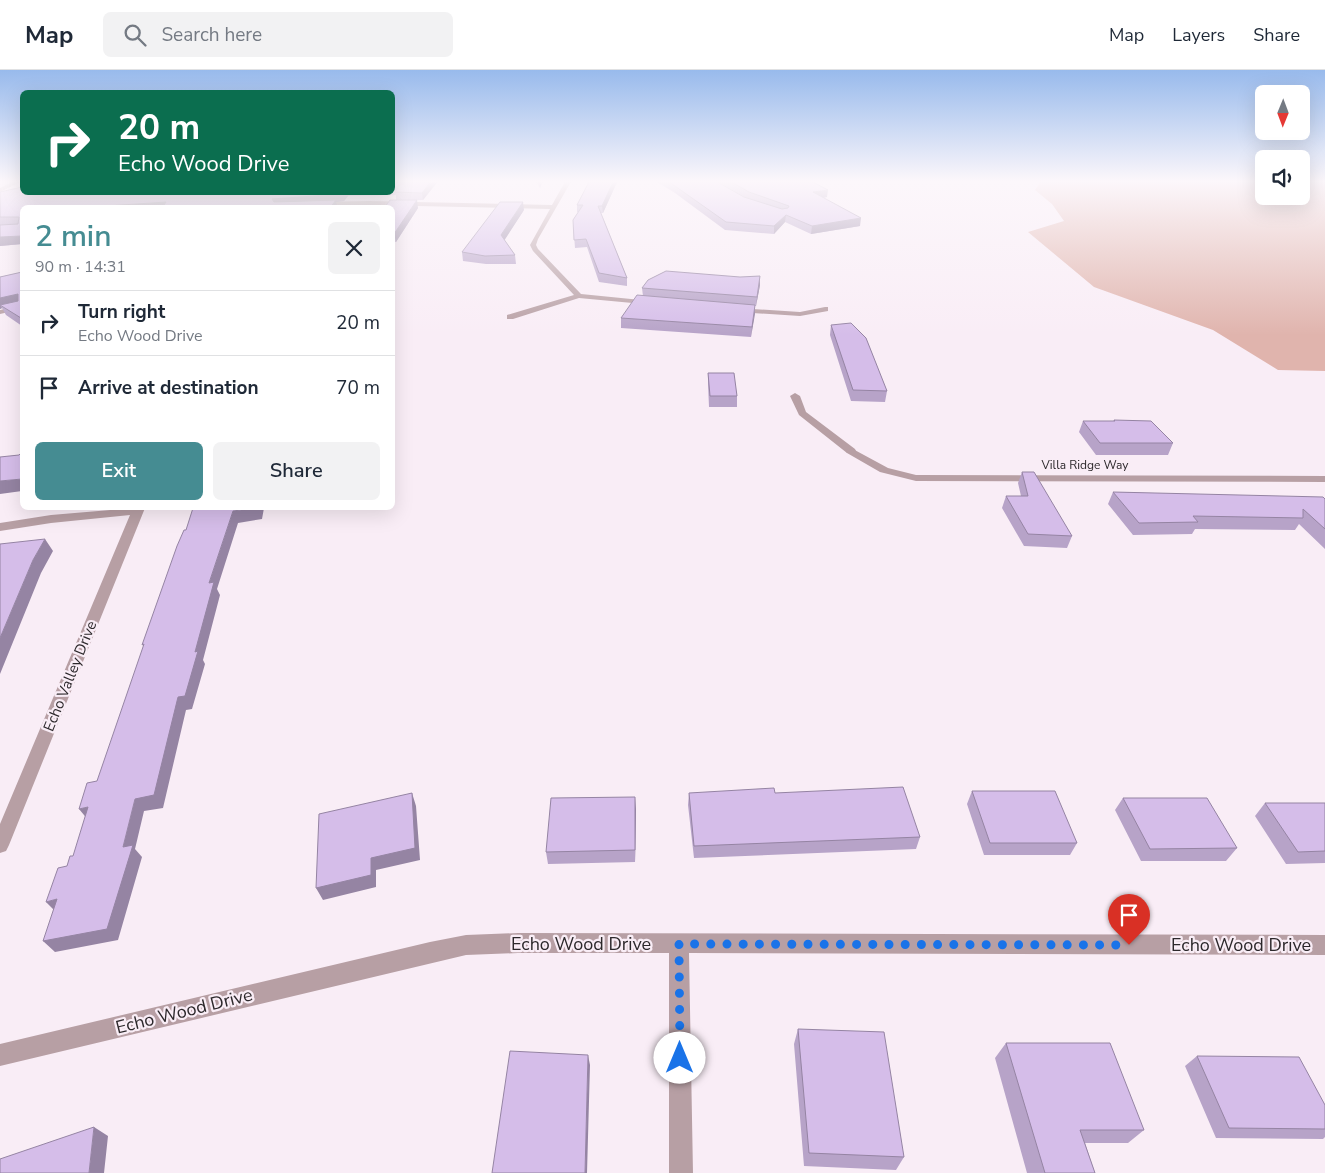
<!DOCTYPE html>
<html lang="en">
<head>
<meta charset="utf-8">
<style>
	body { margin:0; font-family:"Nunito Sans",sans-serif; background:#f2f2f3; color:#1f2937; height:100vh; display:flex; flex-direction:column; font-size:19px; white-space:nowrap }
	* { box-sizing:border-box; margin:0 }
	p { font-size:16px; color:#747a83 }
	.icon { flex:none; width:28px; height:28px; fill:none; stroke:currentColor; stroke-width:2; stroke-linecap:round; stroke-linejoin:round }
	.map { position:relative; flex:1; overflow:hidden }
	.drawer { position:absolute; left:20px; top:135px; width:375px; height:305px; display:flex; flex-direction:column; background:#fff; border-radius:8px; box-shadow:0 5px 20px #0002 }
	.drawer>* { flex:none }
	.guide { position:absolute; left:20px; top:20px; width:375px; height:105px; border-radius:8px; box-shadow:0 5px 20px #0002; background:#0b6e4f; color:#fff; overflow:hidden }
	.needle { width:32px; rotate:181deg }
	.fabs { position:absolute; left:1255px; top:15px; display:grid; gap:10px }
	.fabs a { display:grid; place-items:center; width:55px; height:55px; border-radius:8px; background:#fff; box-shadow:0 5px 20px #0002; font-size:25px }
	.pin { position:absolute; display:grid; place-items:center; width:42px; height:42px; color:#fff; margin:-51px -21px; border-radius:50% 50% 50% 0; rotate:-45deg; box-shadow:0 0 5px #0007 }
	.pin .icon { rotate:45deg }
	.me { position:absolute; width:55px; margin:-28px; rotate:0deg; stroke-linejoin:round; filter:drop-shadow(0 0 4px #0008) }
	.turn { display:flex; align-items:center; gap:18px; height:105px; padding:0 15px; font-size:22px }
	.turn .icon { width:65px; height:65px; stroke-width:2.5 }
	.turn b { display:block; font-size:35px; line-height:42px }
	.round { display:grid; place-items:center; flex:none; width:52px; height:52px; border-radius:8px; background:#f2f2f3 }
	.summary { display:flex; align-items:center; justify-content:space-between; height:85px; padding:0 15px }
	h1 { font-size:30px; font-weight:600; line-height:38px; color:#458c92 }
	.action { display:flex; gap:10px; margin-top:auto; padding:10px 15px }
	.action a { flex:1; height:58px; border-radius:8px; background:#458c92; color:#fff; font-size:20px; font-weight:600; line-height:58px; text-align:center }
	.action a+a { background:#f2f2f3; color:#1f2937 }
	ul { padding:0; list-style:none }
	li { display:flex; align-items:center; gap:15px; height:65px; padding:0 15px; border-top:1px solid #e0e1e3 }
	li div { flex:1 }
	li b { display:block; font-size:19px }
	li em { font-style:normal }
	header { display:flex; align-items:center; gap:30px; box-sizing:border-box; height:70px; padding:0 25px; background:#fff; border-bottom:1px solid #e0e1e3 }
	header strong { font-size:24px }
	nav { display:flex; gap:28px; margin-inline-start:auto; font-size:18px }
	.search { width:350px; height:45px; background:#f2f2f3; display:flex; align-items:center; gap:12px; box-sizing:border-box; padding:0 18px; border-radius:8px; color:#747a83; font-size:19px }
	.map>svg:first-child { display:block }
	.green { fill:#e0b4ad }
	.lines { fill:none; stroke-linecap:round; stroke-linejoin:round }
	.service { fill:#b79fa4; fill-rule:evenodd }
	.minor { fill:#b79fa4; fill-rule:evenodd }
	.wall { fill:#b7a3c8 }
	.shaded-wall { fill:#9584a3 }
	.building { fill:#d5bde9; stroke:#9584a3 }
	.route { stroke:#1a73e8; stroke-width:9; stroke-dasharray:0 16.2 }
	.labels { text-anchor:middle; stroke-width:4.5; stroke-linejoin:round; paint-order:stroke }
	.far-street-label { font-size:12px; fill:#2c282b; stroke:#f9edf6 }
	.street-label { font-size:15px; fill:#2c282b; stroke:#f9edf6 }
	.near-street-label { font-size:18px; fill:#2c282b; stroke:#f9edf6 }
</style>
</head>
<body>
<header>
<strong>Map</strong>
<div class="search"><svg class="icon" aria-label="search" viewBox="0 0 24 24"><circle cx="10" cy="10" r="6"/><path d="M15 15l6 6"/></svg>Search here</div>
<nav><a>Map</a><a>Layers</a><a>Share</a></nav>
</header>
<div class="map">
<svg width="1325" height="1103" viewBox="0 0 1325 1103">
	<rect width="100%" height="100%" fill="#f9edf6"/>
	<path class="green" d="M1042 110H1264V126H1301V110H1325V301L1278 300 1213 260 1094 217 1028 162 1064 151 1052 134 1035 120Z"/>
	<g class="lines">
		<path class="service" d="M795 323 800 326 806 342 855 379 856 381 855 383H847L799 345 790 326Z"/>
		<path class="minor" d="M16 110 22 111 0 122V118Z
			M566 110H572L538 169 536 175 538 179 581 224 651 231H654V235L579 228 513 249H507V245L574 225 533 181 530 175 550 139 370 135 320 136 317 134 320 132 370 131 552 135Z
			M22 235V239L0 244V240Z
			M825 237H828V241L800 246 737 242 733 240 737 238 800 242Z
			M851 378 888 398 916 405 1325 406V412L916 411 880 402 847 383 846 381Z
			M134 438H145L9 775 6 781 0 783V754L130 445 51 453 0 461V453L51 445Z
			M518 863 1325 865V885L689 883 693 1103H669V883H518L466 885 0 996V974L430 872 466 865Z"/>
	</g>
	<path class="wall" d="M392 110H439L423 130H396V125L348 126 344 131 336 132 22 138V174L0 176V122H392Z
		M535 110H543L540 118Z
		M654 110H714L744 127 748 129 715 110H809L827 127 824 128 860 156 811 164 785 152 774 164 725 160 675 123Z
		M617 112 603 143H601L627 208V216L599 212 587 177 575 178 573 150 578 142H577V135Z
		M392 138H418L396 172H394L392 175Z
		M524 140 504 170 515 185 516 194H486L463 191 462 182Z
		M22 202V256L6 245 2 238 0 239V207Z
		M760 206V215L756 236H755L751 267 621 258V248L643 226 642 218Z
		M831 255 887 321 885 332 851 331 830 265Z
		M708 303 737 326V337H709L708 313Z
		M1114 350 1173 373 1168 385H1096L1079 362 1083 351H1113Z
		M1022 402 1072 466 1067 478 1024 476 1002 438 1006 426H1021L1018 413Z
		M1113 422 1325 429V479L1299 454 1295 460 1195 459 1192 464 1133 465 1108 434Z
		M972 721 1077 773 1070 785H984L967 734Z
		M689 723H775L920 767 916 779 694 788 688 735Z
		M1123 728 1237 778 1226 791H1141L1115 740Z
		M1265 733H1325V793L1286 794 1255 746Z
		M636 739 635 792 548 794 546 782Z
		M798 959 904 1087 896 1100 804 1096 794 974Z
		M1006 973 1144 1060 1128 1073H1085L1095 1103H1027L995 988Z
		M1197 986 1325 1035V1067L1323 1069 1216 1068 1185 996Z"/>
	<path class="shaded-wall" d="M432 110H439L423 130 422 123Z
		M540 110H543L540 118 539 111Z
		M614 110H618L603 143 602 136Z
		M828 120 827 127 812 129 813 122Z
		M343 122H347L348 126 344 131 336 132 338 138 275 137 272 129Z
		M417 130 418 138 396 172 394 164Z
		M166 132 168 138H106L107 136Z
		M523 132 524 140 502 174 501 165Z
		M786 145 785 152 774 164V156Z
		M861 148 860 156 811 164 812 156Z
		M392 165 394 172 392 175Z
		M22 166V174L0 176V167Z
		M760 206V215L756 236 757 227Z
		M18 224 22 232 0 235 2 238 0 239V228Z
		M755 235V244L751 267 752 257Z
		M22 409V421L0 424V411Z
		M257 438H264L262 449 238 453 217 519 220 525 203 590 205 594 192 639 186 640 163 738 144 741 135 779 142 787 118 870 55 882 43 871 123 777 135 729 178 627 195 582 209 513 233 441Z
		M45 469 53 481 41 503 0 604V568L33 490Z
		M412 723 416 736 420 790 376 800V817L323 830 316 818 371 788Z
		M635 727 636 739 635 792Z
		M88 737 89 751 79 739Z
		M57 829 58 844 46 832Z
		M588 985 590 995 587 1103H585Z
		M94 1057 108 1066 104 1103H89Z"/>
	<path class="building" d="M392 110H432L422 123 395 122 398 118H392Z
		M590 110H614L602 136H598L627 208 599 203 586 169 574 170 573 150 583 135H577Z
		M666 110H714L744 127 782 139 788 138 789 136 749 122 728 110H809L828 120 813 122 861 148 812 156 786 145 774 156 726 152 675 116Z
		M22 117V122H343L342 124 272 129 274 132 336 130 330 138H162L166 132 107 136 106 138H22V166L0 167V155L18 154 19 147H0V122Z
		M390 130H417L394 164H392V138H384Z
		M500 132H523L501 165 515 185 485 186 462 182Z
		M666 201 740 207 760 206 757 227 642 218 648 210Z
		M22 202V246L21 248 0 235 18 231V224L0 228V207Z
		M637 225 755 235 752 257 621 248Z
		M851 253 866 268 887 321 853 320 831 255Z
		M708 303H734L737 326H710Z
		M1114 350 1151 351 1173 373H1100L1083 351H1115Z
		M22 382V409L0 411V387L19 385Z
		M1022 402H1034L1072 466 1028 464 1006 426H1028Z
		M1113 422 1323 427 1325 429V459L1303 439V448L1193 446 1198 452 1139 453Z
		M193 438H257L233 441 209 513 214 512 195 582 198 581 185 626 178 627 154 725 135 729 123 777 133 775 107 859 43 871 57 829 46 832 58 798 67 796 70 786H73L88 737 79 739 87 713 97 711 144 574 142 575 177 476 184 460H186Z
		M45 469 33 490 0 568V474Z
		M903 717 920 767 694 776 689 723 774 718 775 723Z
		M972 721H1055L1077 773H990Z
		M412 723 415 778 371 788V805L316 818 319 744Z
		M635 727V780L546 782 551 728Z
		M1123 728H1207L1237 778 1150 779Z
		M1265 733H1325V781L1298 782Z
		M798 959 884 962 904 1087 809 1083Z
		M1006 973H1110L1144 1060H1080L1095 1103H1045Z
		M510 981 588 985 585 1103H492Z
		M1197 986 1299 987 1325 1035V1059L1229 1058Z
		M94 1057 89 1103H0V1089Z"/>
	<linearGradient id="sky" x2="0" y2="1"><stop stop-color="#98baec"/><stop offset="0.42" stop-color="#fcf7fb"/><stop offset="1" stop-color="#fcf7fb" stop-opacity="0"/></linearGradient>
	<rect width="1325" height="265" fill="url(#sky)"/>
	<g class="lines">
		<path class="route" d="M680 988 679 874 1129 875"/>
	</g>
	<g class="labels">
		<g class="far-street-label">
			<text x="1085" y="399">Villa Ridge Way</text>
		</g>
		<g class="street-label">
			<text transform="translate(70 606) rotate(-68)" y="5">Echo Valley Drive</text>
		</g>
		<g class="near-street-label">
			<text x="581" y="880">Echo Wood Drive</text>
			<text x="1241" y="881">Echo Wood Drive</text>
			<text transform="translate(184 941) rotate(-14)" y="6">Echo Wood Drive</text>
		</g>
	</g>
</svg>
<div class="fabs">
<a><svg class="needle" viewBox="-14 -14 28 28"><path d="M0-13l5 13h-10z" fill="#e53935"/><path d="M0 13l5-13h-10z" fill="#747a83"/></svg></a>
<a><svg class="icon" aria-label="sound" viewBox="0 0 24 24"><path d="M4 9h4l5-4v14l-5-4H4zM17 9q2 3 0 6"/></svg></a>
</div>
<div class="pin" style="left:1129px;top:875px;background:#d93025"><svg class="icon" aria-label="arrive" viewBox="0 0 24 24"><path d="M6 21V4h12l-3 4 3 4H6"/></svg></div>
<svg class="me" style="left:680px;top:988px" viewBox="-20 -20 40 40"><circle r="19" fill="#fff"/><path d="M0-13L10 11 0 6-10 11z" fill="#1a73e8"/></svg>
<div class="guide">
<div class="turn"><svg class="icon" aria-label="right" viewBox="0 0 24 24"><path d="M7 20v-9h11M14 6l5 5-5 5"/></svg><div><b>20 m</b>Echo Wood Drive</div></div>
</div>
<section class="drawer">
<div class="summary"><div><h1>2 min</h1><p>90 m · 14:31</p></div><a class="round"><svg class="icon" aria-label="close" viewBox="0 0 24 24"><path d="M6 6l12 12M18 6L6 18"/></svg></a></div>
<ul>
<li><svg class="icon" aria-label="right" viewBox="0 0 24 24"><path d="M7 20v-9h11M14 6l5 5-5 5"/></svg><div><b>Turn right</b><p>Echo Wood Drive</p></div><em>20 m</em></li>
<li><svg class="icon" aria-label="arrive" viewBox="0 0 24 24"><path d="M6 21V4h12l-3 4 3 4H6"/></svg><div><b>Arrive at destination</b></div><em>70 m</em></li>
</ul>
<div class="action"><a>Exit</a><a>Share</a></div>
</section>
</div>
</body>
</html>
